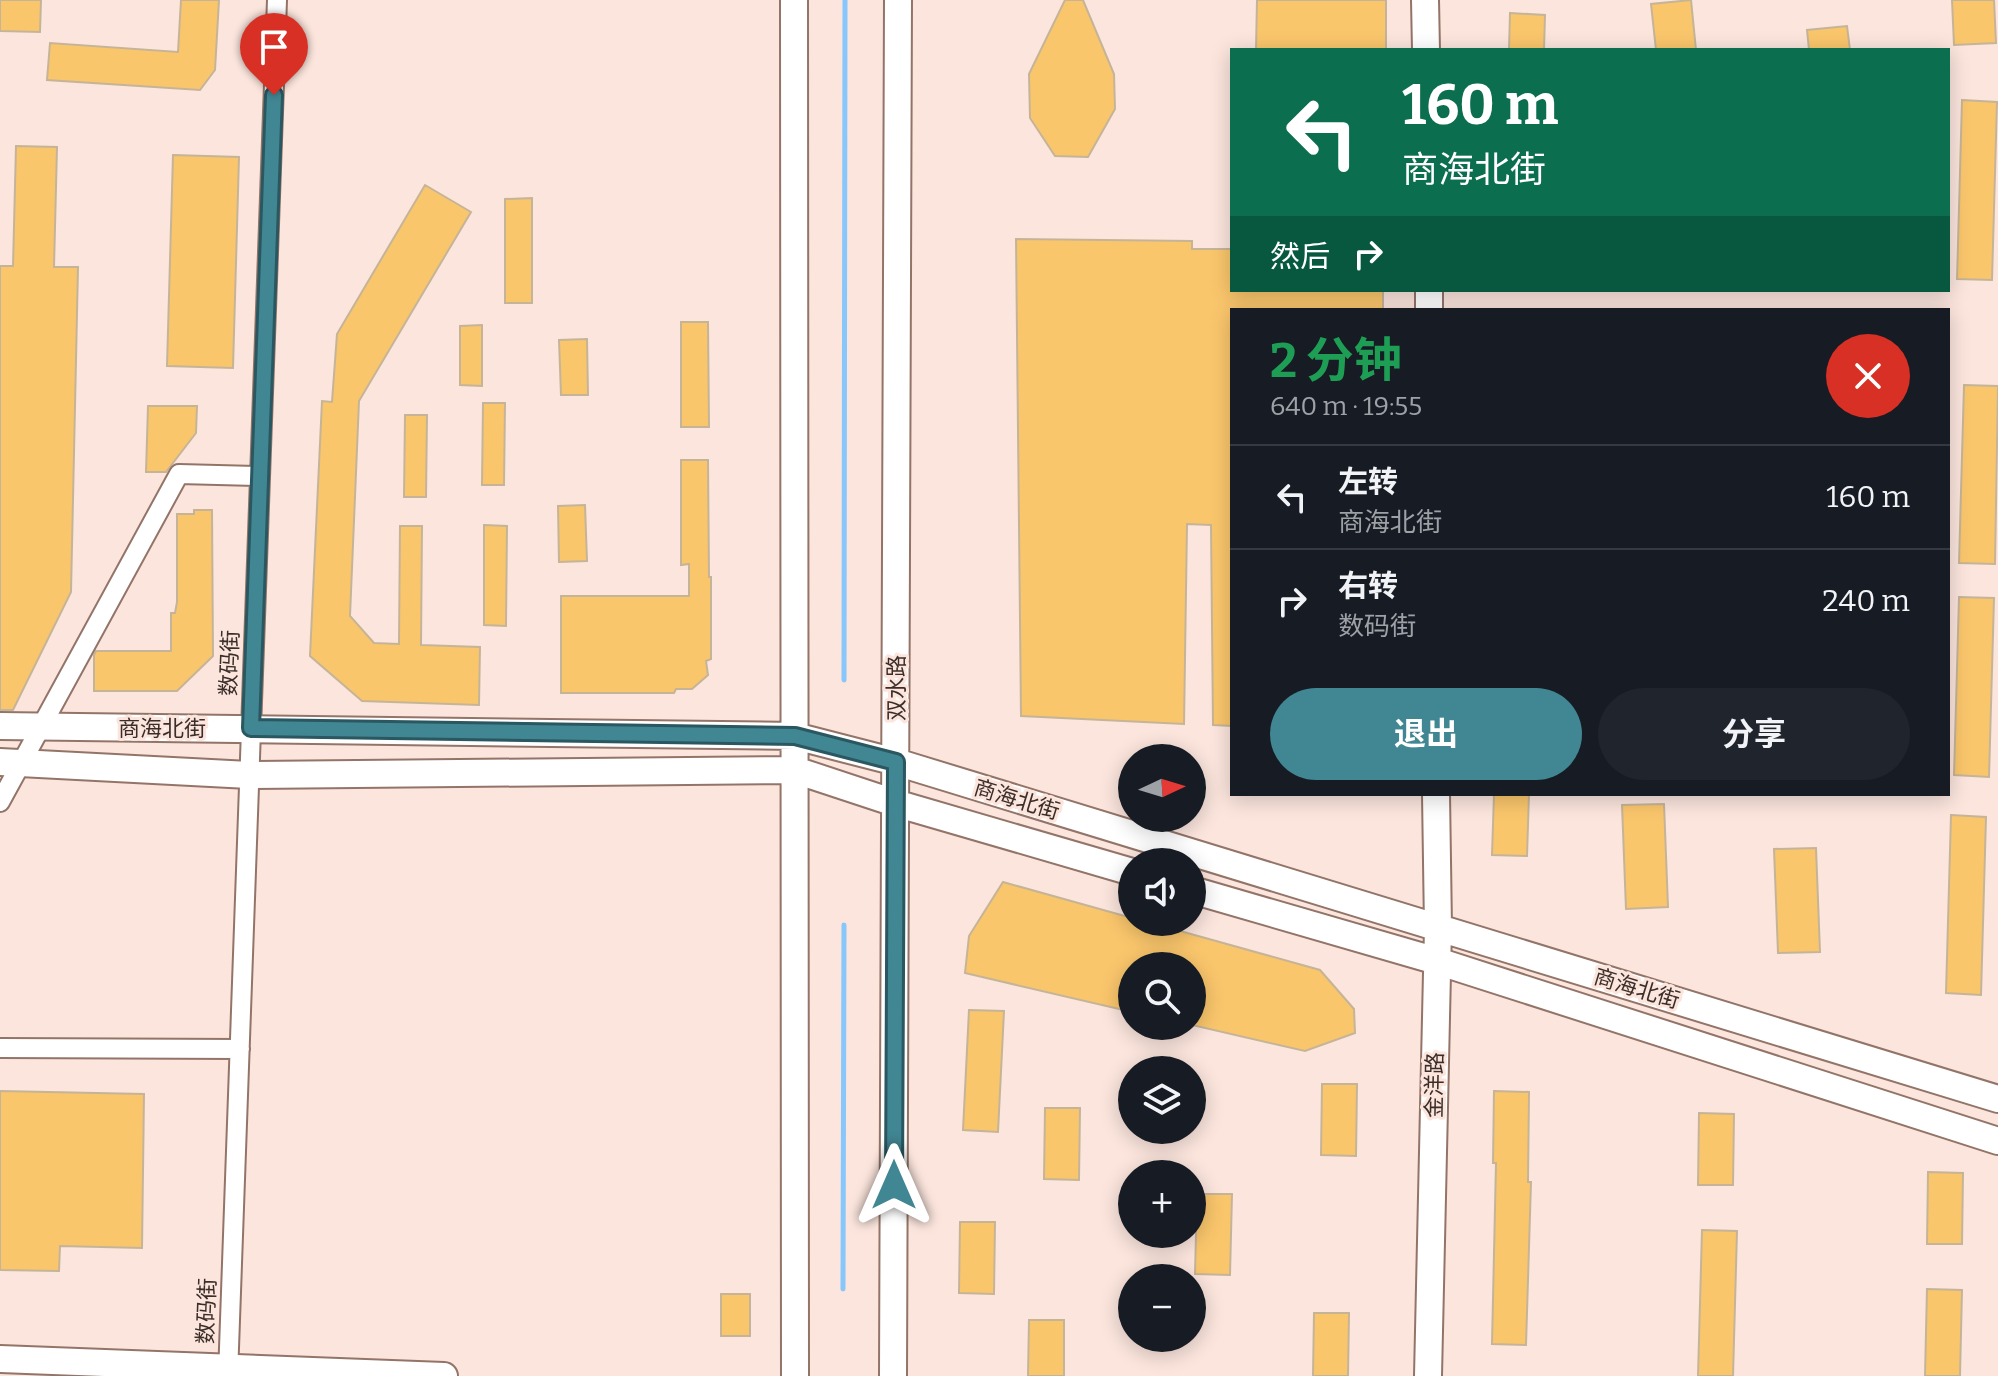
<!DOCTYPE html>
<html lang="zh">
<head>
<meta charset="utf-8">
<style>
	body { margin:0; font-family:Bitter,"Noto Sans SC",serif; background:#20242c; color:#f1f3f6; height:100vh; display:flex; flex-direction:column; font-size:30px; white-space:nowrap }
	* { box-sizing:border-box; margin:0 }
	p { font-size:26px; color:#9ea1a6 }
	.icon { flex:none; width:44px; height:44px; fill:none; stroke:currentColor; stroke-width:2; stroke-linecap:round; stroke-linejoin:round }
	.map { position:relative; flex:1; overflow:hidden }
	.side { position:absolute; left:1230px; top:308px; width:720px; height:488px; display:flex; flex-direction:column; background:#171b24; border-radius:0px; box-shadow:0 4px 20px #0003 }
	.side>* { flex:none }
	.hud { position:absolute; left:1230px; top:48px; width:720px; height:244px; border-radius:0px; box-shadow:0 4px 20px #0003; background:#0b6e4f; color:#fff; overflow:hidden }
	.needle { width:52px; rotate:86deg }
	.controls { position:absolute; left:1118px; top:744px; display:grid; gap:16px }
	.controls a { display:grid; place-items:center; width:88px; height:88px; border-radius:50%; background:#171b24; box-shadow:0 4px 20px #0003; font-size:40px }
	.pin { position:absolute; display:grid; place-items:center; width:68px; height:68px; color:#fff; margin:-82px -34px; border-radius:50% 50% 50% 0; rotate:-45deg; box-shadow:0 0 8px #0007 }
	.pin .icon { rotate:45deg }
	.me { position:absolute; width:88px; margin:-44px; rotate:0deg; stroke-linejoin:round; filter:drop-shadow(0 0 6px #0008) }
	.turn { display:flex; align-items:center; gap:28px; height:168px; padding:0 40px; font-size:36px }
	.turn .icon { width:104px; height:104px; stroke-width:2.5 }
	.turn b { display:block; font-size:56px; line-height:68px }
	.then { display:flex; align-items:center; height:76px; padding:0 40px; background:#0003; gap:16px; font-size:30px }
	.round { display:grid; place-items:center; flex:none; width:84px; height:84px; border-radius:42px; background:#20242c }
	.overview { display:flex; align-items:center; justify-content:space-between; height:136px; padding:0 40px }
	h1 { font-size:48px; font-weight:700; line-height:60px; color:#1e9e55 }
	.primary-button { display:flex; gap:16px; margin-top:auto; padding:16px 40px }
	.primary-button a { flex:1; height:92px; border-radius:48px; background:#418693; color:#fff; font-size:32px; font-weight:700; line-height:92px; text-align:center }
	.primary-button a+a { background:#20242c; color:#f1f3f6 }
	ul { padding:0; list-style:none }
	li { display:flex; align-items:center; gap:24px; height:104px; padding:0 40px; border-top:2px solid #363941 }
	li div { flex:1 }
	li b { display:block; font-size:30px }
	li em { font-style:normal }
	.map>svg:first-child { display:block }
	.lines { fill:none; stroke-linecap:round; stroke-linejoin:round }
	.stream { stroke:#87c7fb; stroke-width:5 }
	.building { fill:#fac66c; stroke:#c6b498; stroke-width:2 }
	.street-casing { stroke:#937468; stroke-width:22 }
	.secondary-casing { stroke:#937468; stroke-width:30 }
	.street { stroke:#fff; stroke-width:18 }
	.secondary { stroke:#fff; stroke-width:26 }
	.route-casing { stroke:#2a5760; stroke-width:20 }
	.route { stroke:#418693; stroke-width:14 }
	.labels { text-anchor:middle; stroke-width:6; stroke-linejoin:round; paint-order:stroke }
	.street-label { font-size:22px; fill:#3b2e29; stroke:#fbe5dd }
</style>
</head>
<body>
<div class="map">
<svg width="1998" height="1376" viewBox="0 0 1998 1376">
	<rect width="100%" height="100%" fill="#fbe5dd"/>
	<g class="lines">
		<path class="stream" d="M844 680 845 0
			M843 1289 844 925"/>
	</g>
	<path class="building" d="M0 0H41L40 32 0 31Z
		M181 0H219L215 70 200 90 47 80 50 43 178 52Z
		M1065 0H1083L1114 74 1115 109 1088 157 1055 156 1030 118 1029 74Z
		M1257 0H1386V50H1256Z
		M1691 0 1696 50H1656L1651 4Z
		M1952 0H1994L1996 43 1954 45Z
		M1510 13 1545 15 1544 50H1509Z
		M1847 26 1850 50H1809L1807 30Z
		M1962 100 1997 102 1992 280 1957 279Z
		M16 146 57 147 54 267H78L71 592 13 710H0V266H13Z
		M173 155 239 157 233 368 167 366Z
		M425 185 471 212 359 401 350 616 374 643 399 644 400 526H422L421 645 480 647 479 705 362 701 310 656 322 401 332 402 337 334Z
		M532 198V303H505V199Z
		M1016 239 1192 241V249H1232V290H1383V310H1232V726L1213 725 1211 525 1187 524 1184 724 1021 716Z
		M681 322H708L709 427H681Z
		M482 325V386L460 385V326Z
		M587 339 588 395H561L559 340Z
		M1964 385 1998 386 1995 564 1959 563Z
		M483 403H505L504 485H482Z
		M148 406H197L196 433 166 472H146Z
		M405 415H427L426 497H404Z
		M681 460H708L709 577H711V659L706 661 708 675 692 689H676L674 693H561V596H689V564L681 565Z
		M585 505 587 561 559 562 558 506Z
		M194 510H212L213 656 177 691H94V655L96 651H171V613H175L177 602V514H194Z
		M484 525 507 526 506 626 484 625Z
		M1959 597 1994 598 1989 777 1954 775Z
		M1494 794H1529L1527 856 1492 855Z
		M1664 804 1668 907 1626 909 1622 805Z
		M1951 815 1986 817 1981 995 1946 993Z
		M1816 848 1820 952 1778 953 1774 849Z
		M1003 882 1132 918V922H1148L1320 970 1354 1009 1355 1033 1305 1051 1192 1025V966H1132V1012L965 973 969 936Z
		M969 1010 1004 1011 998 1132 963 1130Z
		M1322 1084H1357L1356 1156 1321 1155Z
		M0 1091 144 1094 142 1248 60 1246 59 1271 0 1270Z
		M1494 1091 1529 1092 1528 1182H1531L1526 1345 1492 1344 1496 1163H1493Z
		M1045 1108H1080L1079 1180 1044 1179Z
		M1699 1113 1734 1114 1733 1185H1698Z
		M1928 1172 1963 1173 1962 1244H1927Z
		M1197 1194H1232L1230 1275 1195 1274Z
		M960 1222H995L994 1294 959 1293Z
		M1702 1230 1737 1231 1733 1376H1698Z
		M1927 1289 1962 1290 1960 1376H1925Z
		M721 1294H750V1336H721Z
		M1314 1313H1349L1348 1376H1313Z
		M1029 1320H1064V1376H1028Z"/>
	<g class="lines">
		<g class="street-casing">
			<path id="street" d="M0 802 179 474 260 476
				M0 1048 240 1049
				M228 1376 277 0"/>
		</g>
		<g class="secondary-casing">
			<path id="secondary" d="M794 0 795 1376
				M1425 0 1426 50
				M1429 290V310
				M0 726 795 736 896 762 1998 1099
				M0 762 249 775 795 770 895 803 1132 872
				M1192 890 1437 961 1998 1141
				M0 1359 444 1376
				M893 1376 898 0
				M1428 1376 1438 928 1436 794"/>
		</g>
		<use href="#street" class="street"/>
		<use href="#secondary" class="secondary"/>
	</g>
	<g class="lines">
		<g class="route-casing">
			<path id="route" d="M274 95 251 728 795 736 896 762 894 1185"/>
		</g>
		<use href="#route" class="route"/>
	</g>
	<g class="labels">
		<g class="street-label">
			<text transform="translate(229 663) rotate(-88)" y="8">数码街</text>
			<text transform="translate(896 688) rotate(-90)" y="8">双水路</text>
			<text x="162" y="736">商海北街</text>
			<text transform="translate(1017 799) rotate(17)" y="8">商海北街</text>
			<text transform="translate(1637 988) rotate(17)" y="8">商海北街</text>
			<text transform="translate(1434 1085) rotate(-89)" y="8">金洋路</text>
			<text transform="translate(206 1311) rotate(-88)" y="8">数码街</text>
		</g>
	</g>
</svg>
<div class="controls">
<a><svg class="needle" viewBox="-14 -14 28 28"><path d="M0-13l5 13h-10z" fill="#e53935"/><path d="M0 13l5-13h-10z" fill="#9ea1a6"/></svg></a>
<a><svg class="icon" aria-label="sound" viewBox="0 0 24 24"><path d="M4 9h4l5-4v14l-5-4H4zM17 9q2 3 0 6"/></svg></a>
<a><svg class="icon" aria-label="search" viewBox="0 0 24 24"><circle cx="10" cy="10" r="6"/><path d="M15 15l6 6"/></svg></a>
<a><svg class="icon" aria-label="layers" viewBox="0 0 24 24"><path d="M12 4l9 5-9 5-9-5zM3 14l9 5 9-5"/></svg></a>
<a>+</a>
<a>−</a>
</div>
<div class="pin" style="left:274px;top:95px;background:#d93025"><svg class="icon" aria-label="arrive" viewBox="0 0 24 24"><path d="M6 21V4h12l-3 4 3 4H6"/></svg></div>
<svg class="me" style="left:894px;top:1185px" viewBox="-20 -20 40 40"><path d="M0-17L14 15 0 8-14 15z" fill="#418693" stroke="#fff" stroke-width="4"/></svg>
<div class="hud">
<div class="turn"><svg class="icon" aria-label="left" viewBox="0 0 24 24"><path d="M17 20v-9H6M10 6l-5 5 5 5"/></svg><div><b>160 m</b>商海北街</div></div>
<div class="then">然后<svg class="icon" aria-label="right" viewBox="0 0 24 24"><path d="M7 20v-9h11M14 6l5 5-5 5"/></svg></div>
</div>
<section class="side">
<div class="overview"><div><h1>2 分钟</h1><p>640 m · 19:55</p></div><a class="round" style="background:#d93025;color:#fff"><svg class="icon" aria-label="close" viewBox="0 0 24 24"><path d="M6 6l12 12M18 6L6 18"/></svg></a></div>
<ul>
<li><svg class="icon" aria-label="left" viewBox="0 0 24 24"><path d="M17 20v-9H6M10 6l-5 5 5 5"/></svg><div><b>左转</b><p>商海北街</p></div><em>160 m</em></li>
<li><svg class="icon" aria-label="right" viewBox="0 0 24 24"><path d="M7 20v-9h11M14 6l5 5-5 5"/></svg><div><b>右转</b><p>数码街</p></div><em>240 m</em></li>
</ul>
<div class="primary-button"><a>退出</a><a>分享</a></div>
</section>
</div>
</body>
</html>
